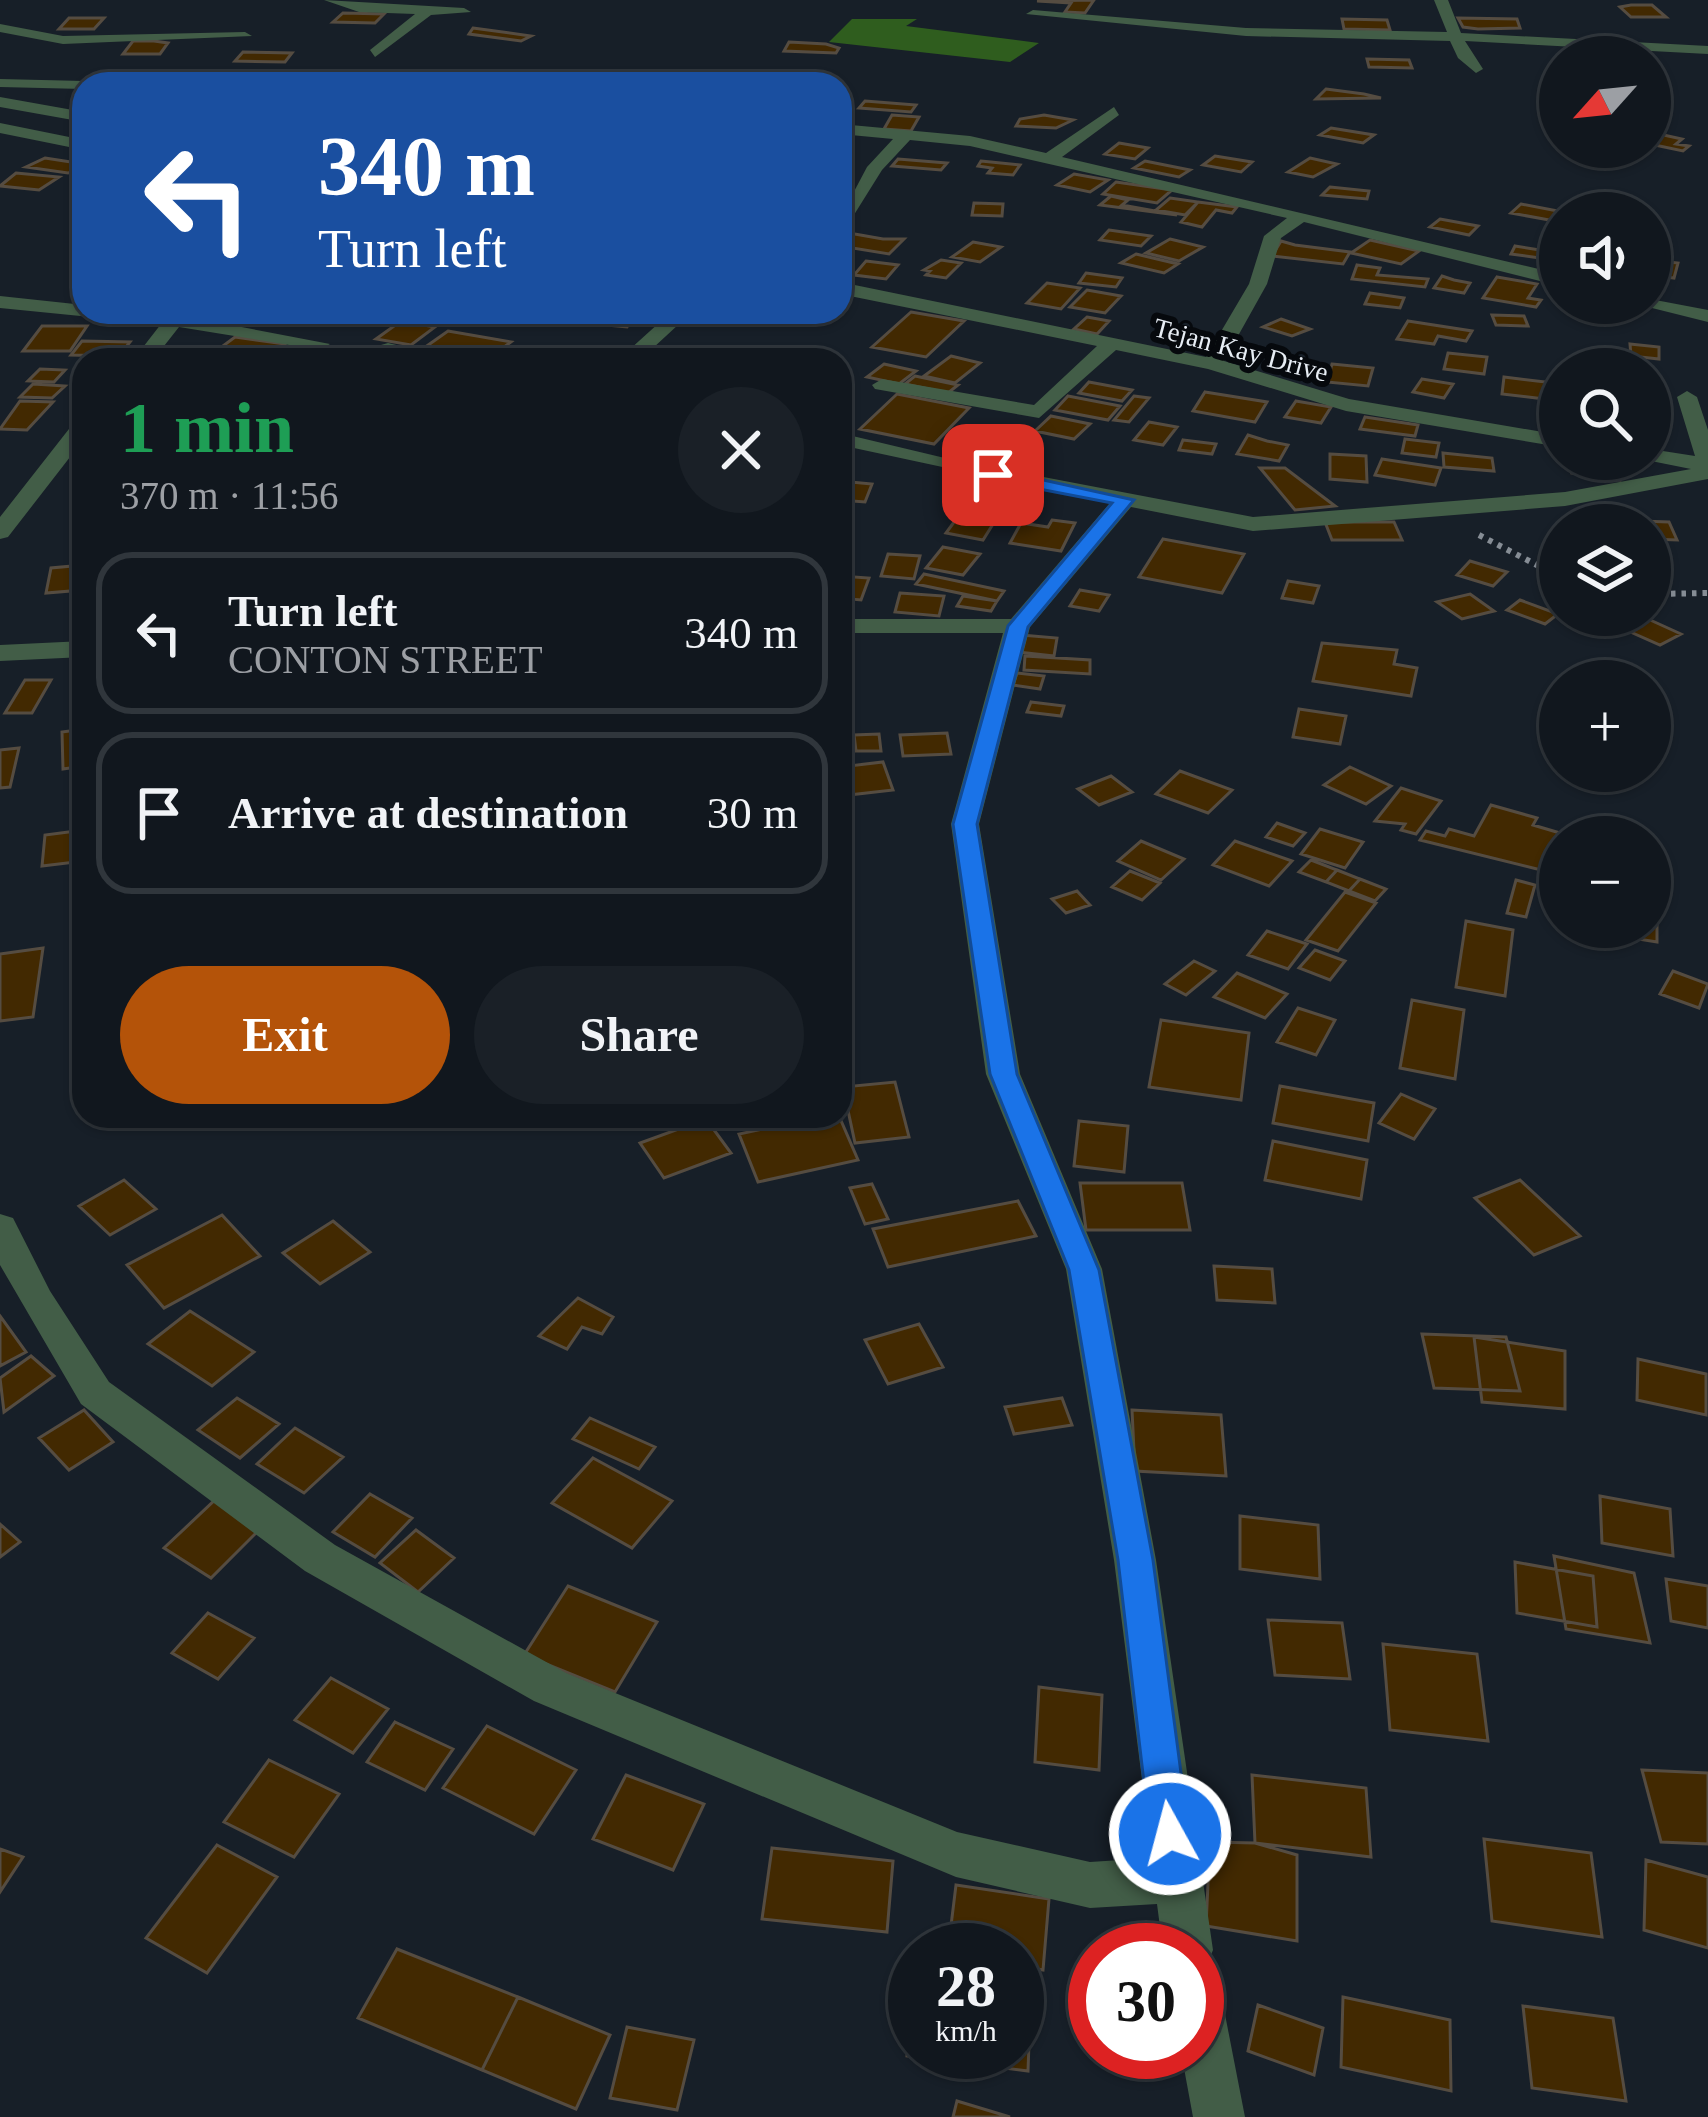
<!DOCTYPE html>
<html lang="en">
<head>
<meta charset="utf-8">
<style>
	body { margin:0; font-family:Georgia,serif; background:#1a2027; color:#f1f3f6; height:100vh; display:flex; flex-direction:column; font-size:45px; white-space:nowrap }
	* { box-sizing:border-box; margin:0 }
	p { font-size:39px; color:#9c9fa4 }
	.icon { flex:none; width:66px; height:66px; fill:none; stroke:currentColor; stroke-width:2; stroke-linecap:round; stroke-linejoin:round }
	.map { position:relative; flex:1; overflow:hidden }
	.drawer { position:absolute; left:72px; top:348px; width:780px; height:780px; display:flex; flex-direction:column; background:#11171e; border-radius:36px; box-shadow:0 3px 9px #0004,0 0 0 3px #30363c }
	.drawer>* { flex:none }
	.hud { position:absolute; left:72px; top:72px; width:780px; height:252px; border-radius:36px; box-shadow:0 3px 9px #0004,0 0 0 3px #30363c; background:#1a4fa0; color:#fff; overflow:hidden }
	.needle { width:78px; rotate:243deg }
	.controls { position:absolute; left:1539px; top:36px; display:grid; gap:24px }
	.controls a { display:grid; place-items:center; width:132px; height:132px; border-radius:50%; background:#11171e; box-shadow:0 3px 9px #0004,0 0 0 3px #30363c; font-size:60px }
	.speed { position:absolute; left:888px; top:1923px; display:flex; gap:24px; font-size:60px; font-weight:700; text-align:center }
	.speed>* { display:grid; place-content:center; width:156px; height:156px; border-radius:50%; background:#11171e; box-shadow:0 3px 9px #0004,0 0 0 3px #30363c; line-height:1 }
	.speed small { font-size:30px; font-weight:400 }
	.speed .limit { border:18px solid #d22; background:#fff; color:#111 }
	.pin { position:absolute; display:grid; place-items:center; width:102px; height:102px; color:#fff; margin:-51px; border-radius:24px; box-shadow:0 6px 18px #0006 }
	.me { position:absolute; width:132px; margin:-66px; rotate:353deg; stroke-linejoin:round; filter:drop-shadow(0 0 9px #0008) }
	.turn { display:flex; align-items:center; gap:42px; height:252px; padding:0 48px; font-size:54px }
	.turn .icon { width:156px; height:156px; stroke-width:2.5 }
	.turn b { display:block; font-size:84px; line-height:102px }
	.round { display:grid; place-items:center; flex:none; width:126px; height:126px; border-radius:63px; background:#1a2027 }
	.head { display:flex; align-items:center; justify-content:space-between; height:204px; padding:0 48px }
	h1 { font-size:72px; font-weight:800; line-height:90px; color:#1e9e55 }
	.primary-button { display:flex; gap:24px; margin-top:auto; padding:24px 48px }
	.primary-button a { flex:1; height:138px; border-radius:72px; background:#b45309; color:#fff; font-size:48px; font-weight:800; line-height:138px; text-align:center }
	.primary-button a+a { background:#1a2027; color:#f1f3f6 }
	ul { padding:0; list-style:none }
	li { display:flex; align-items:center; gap:36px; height:162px; margin:0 24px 18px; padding:0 24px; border:6px solid #30363c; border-radius:36px }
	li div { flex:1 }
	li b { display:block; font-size:45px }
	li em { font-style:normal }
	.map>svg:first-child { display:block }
	.forest { fill:#2f5d1e }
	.building { fill:#422901; stroke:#554c41; stroke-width:3 }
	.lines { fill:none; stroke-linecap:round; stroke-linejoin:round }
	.path { stroke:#868d95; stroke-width:6; stroke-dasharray:4.5 6; stroke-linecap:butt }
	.minor { fill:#425d47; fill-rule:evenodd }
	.route { fill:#1a73e8; stroke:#114b97; stroke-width:3 }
	.labels { text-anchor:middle; stroke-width:12; stroke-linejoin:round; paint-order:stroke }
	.far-street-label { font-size:27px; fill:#e7edf4; stroke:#06090d }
</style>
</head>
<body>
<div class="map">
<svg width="1708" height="2117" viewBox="0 0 1708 2117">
	<rect width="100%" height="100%" fill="#171f28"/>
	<path class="forest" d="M852 19H917L906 26 1039 43 1010 62 829 42Z"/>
	<path class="building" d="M1094 0 1085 13 1065 12 1071 3 1037 1Z
		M1631 5H1652L1666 17H1631L1620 7Z
		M343 13 384 14 375 23 333 22Z
		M69 18H104L94 29H59Z
		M1458 18 1517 19 1520 28 1478 29 1463 27Z
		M1342 19 1387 20 1390 30 1344 29Z
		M473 28 531 36 521 41 469 34Z
		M133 41H154L168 43 160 54H123Z
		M789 42 826 44 839 48 836 53 784 51Z
		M243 52 292 53 285 62 235 61Z
		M1367 59 1409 60 1412 68 1369 67Z
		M225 71 271 72 260 84 213 83Z
		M1326 89 1364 94 1381 98 1316 99Z
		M865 101 916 105 911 112 859 108Z
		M892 115 919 117 911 131 884 129Z
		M1044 115 1073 120 1056 128 1016 126 1020 119Z
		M1331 128 1374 135 1363 143 1320 135Z
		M1650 132 1682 139 1676 144 1689 146 1683 151 1650 144Z
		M1119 143 1148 148 1135 159 1105 154Z
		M1215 156 1252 162 1241 172 1203 165Z
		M45 158 84 164V166L68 173 26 167Z
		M1310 158 1337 164 1313 177 1288 172Z
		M898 159 947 163 941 170 892 166Z
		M981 161 1020 165 1013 175 988 173 992 168 978 166Z
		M1145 161 1190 170 1179 177 1134 168Z
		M16 173 59 177 39 190 0 186Z
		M1074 174 1108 180 1090 192 1057 185Z
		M1116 182 1172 190 1157 203 1103 194Z
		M1330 187 1369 191 1367 199 1322 195Z
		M1111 196 1128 200 1122 205 1177 215 1100 205Z
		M1170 198 1198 202 1185 215 1156 210Z
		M1198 202 1237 207 1232 213 1216 210 1202 227 1181 222Z
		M974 203 1003 204 1002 216 972 215Z
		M1521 204 1568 213H1560V222L1511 213Z
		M1440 219 1478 226 1469 235 1430 227Z
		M1109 230 1151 236 1141 246 1100 240Z
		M849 233 883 239H904L889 254 840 246Z
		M1170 239 1203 247 1179 261 1146 253Z
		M1370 240 1419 251 1401 264 1351 253Z
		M1281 241 1295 245 1350 252 1343 264 1272 256Z
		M973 242 1001 247 980 262 952 257Z
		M1515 246 1558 253 1554 260 1511 254Z
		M1136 254 1178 264 1164 273 1121 263Z
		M941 260 961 263 946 278 926 275 930 271 924 270Z
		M1650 260 1678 263 1674 278 1650 275Z
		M866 261 898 265 886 279 854 275Z
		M1357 265 1380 268 1377 275 1428 279 1425 287 1352 279Z
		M1086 273 1122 278 1116 287 1079 283Z
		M1442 276 1454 280 1470 283 1464 293 1434 288Z
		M1497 277 1537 284 1528 298 1541 300 1536 307 1483 298Z
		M1047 283 1080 288 1061 309 1027 303Z
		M1087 290 1121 296 1105 313 1070 307Z
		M1370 293 1404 298 1400 308 1365 304Z
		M374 312H423L414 321 369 317Z
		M582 312H616L636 314 627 327 574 322Z
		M911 312 964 321 926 357 872 347Z
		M1492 315 1524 316 1528 326 1496 325Z
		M1087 317 1109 321 1097 334 1074 329Z
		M1281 319 1310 329 1292 336 1263 327Z
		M401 321 435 327 411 345 376 339Z
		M1408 321 1472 331 1466 341 1438 336 1434 344 1397 339Z
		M42 326H87L70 351H23Z
		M448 331 511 342 488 359 424 348Z
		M235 337 285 344 282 347 297 348 281 360H204Z
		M82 341 130 342 119 356 71 355Z
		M1630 344 1659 347V359L1631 356Z
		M1448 353 1487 357 1484 374 1444 369Z
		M951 356 980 363 955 383 924 376Z
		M884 364 916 371 899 384 867 377Z
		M1332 364 1373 368 1368 386 1327 382Z
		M40 369 65 370 54 382 28 381Z
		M915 376 958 385 948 393 905 384Z
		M1504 377 1554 383 1553 400 1502 394Z
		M1422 379 1453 384 1444 398 1413 392Z
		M1089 382 1132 390 1122 401 1079 393Z
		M33 384 65 386 52 398 20 397Z
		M1205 392 1267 402 1255 422 1193 411Z
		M897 394 969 408 934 444 860 429Z
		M1068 396 1120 406 1108 420 1055 410Z
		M1134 396 1149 398 1129 422 1114 420Z
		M20 401 53 402 27 430 0 429Z
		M1296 401 1331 407 1321 423 1285 417Z
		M1051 416 1090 424 1074 439 1035 431Z
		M1365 417 1418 425 1415 436 1360 429Z
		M1149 422 1177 427 1163 445 1134 440Z
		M1248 435 1267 441 1288 445 1279 461 1237 454Z
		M1405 439 1439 443 1436 457 1402 453Z
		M1183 440 1216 444 1212 454 1179 450Z
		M1443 453 1492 458 1494 471 1444 467Z
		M1330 454 1366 456 1367 482 1330 479Z
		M1382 459 1441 468 1435 485 1375 475Z
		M1574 459H1622L1620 480 1572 473Z
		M1260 468H1285L1335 506 1295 510Z
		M840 481 872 484 865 502 840 500Z
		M957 518 993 524 983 540 946 533Z
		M1052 520 1075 523 1061 551 1010 543 1021 523 1048 527Z
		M1609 520 1669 522 1677 540 1650 539V525H1612Z
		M1325 522H1394L1402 540H1332Z
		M1163 539 1244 554 1222 593 1139 577Z
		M943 547 980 554 963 575 926 568Z
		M888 554 920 556 914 579 881 576Z
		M1470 561 1507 572 1493 586 1457 575Z
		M84 565 82 590 46 593 51 568Z
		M924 574 1004 591 997 601 916 584Z
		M840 576 869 578 861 600 840 598Z
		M1288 581 1319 586 1313 603 1282 598Z
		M1080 590 1109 595 1099 611 1070 606Z
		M900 593 944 596 939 616 895 612Z
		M1470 594 1494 611 1462 619 1437 602Z
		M963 596 997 601 991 611 957 606Z
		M1520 600 1558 614 1545 624 1507 610Z
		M1648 619 1681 634 1660 645 1626 630Z
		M1021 635 1057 638 1054 656 1018 652Z
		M1322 643 1397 650 1394 664 1417 668 1411 696 1313 681Z
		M1025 656 1090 660V674L1024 670Z
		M1017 673 1044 676 1040 689 1013 685Z
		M25 680H51L32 713H5Z
		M1031 702 1064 706 1061 716 1027 712Z
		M1299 709 1346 716 1340 744 1293 737Z
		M84 729V766L63 769 62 732Z
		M947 733 951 754 903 756 900 735Z
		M879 734 881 751H856L854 735Z
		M19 748 10 787 0 788V750Z
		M883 762 893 790 840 796V767Z
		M1350 767 1391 786 1366 804 1324 785Z
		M1180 771 1232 790 1208 813 1156 794Z
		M1111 776 1132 792 1099 805 1078 789Z
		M1401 788 1441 801 1416 834 1401 830 1405 824 1375 821Z
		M1491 805 1537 818 1533 825 1560 833 1541 870 1420 840 1426 831 1445 836 1449 829 1474 836Z
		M1277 823 1305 833 1293 846 1266 837Z
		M1320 829 1363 842 1345 868 1301 854Z
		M84 830V861L42 866 45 835Z
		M1141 841 1184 859 1161 880 1118 861Z
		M1235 841 1292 861 1269 886 1213 865Z
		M1311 860 1337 870 1326 882 1299 872Z
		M1337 870 1360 879 1349 891 1326 882Z
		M1130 871 1160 883 1142 900 1112 887Z
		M1360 879 1386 889 1375 901 1349 891Z
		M1516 880 1535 885 1526 917 1507 913Z
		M1077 891 1090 905 1066 913 1052 899Z
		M1345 892 1376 903 1338 951 1306 940Z
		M1650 908 1657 909V942L1613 935V927H1650Z
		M1466 921 1513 930 1505 996 1456 987Z
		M1267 931 1307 944 1288 969 1248 955Z
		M43 948 33 1017 0 1021V954Z
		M1315 950 1345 961 1330 980 1299 968Z
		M1194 961 1215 971 1186 995 1165 984Z
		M1673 971 1708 984 1699 1008 1660 994Z
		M1237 973 1287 994 1265 1018 1214 997Z
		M1412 1000 1464 1010 1455 1079 1400 1068Z
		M1298 1008 1335 1020 1316 1055 1277 1042Z
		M1161 1020 1249 1033 1241 1100 1149 1087Z
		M895 1082 909 1137 855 1143 843 1087Z
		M1280 1086 1374 1103 1368 1141 1273 1123Z
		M1401 1094 1435 1109 1414 1139 1379 1123Z
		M826 1116H839L858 1160 758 1182 739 1134Z
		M706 1119 731 1153 664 1178 640 1143Z
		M1079 1121 1128 1126 1124 1172 1074 1166Z
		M1273 1141 1367 1160 1361 1199 1265 1180Z
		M124 1180 156 1209 110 1235 79 1206Z
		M1520 1180 1580 1236 1534 1255 1475 1198Z
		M1080 1183H1182L1190 1230H1086Z
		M872 1184 888 1219 865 1224 850 1188Z
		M1018 1201 1036 1236 888 1267 873 1229Z
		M222 1215 260 1256 164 1308 127 1265Z
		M333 1221 370 1252 320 1284 283 1253Z
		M1214 1266 1272 1269 1275 1303 1217 1300Z
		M578 1298 613 1317 602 1334 582 1327 567 1349 539 1336Z
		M190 1311 254 1352 212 1386 148 1344Z
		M0 1316 26 1352 0 1366Z
		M919 1324 943 1367 888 1384 865 1340Z
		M1422 1334 1506 1337 1520 1391 1434 1388Z
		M1474 1337 1565 1351V1409L1482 1402Z
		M31 1356 54 1376 4 1412 0 1378Z
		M1638 1359 1706 1374V1415L1637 1400Z
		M237 1398 279 1424 240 1458 198 1430Z
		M1062 1398 1072 1425 1014 1434 1005 1407Z
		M84 1410 113 1442 69 1470 39 1438Z
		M1132 1410 1221 1415 1226 1476 1135 1471Z
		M590 1418 655 1447 639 1469 573 1439Z
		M295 1428 343 1457 304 1493 257 1464Z
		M593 1458 672 1501 632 1548 552 1503Z
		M370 1494 412 1518 375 1557 333 1532Z
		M1600 1496 1670 1509 1673 1556 1602 1543Z
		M216 1499 262 1527 211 1578 164 1548Z
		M1240 1516 1318 1525 1320 1579 1240 1569Z
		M0 1524 20 1542 0 1557Z
		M416 1530 454 1558 418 1592 380 1563Z
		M1554 1556 1634 1573 1650 1643 1566 1629Z
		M1515 1562 1593 1576 1597 1627 1517 1613Z
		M1666 1579 1708 1586V1628L1671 1621Z
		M568 1586 657 1622 615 1692 524 1655Z
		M208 1613 254 1638 218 1679 172 1653Z
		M1268 1620 1342 1623 1350 1679 1275 1675Z
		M1383 1644 1477 1654 1488 1741 1390 1730Z
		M331 1678 388 1709 353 1753 295 1720Z
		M1039 1687 1102 1695 1099 1770 1035 1762Z
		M395 1722 453 1749 425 1790 367 1762Z
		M487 1726 576 1770 534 1834 443 1788Z
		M269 1760 339 1794 294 1857 224 1822Z
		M1642 1770 1708 1773V1844L1661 1842Z
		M626 1775 704 1804 673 1870 593 1839Z
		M1252 1775 1366 1788 1371 1857 1255 1843Z
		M1484 1839 1591 1853 1602 1937 1492 1921Z
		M1210 1842 1255 1843 1297 1855V1941L1206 1926Z
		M217 1845 277 1877 207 1973 146 1938Z
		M772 1848 893 1861 887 1932 762 1919Z
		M0 1849 23 1857 0 1892Z
		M1646 1860 1708 1877V1948L1644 1930Z
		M956 1885 1049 1899 1043 1970 1017 1966V1950H948Z
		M397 1949 518 1997 482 2070 358 2018Z
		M914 1975 915 2052H1017V1986L1031 1988 1028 2071 907 2056Z
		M518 1997 610 2035 576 2109 482 2070Z
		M1343 1997 1450 2020 1451 2091 1341 2067Z
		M1258 2005 1323 2028 1314 2075 1248 2051Z
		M1523 2006 1613 2018 1626 2101 1532 2088Z
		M627 2027 694 2040 677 2110 610 2098Z
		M957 2101 1010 2117H953Z"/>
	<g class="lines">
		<path class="path" d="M1479 535 1560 577
			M1650 594 1708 593"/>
		<path class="minor" d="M324 0 464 8 471 12 431 15 375 57 370 50 415 14 359 12Z
			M1434 0H1448L1461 33 1708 46V54L1465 41 1483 69 1476 73 1458 58 1450 41 1246 36 1026 14 1033 10 1246 28 1447 32Z
			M0 24 63 36 245 32 252 36 63 44 0 32Z
			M0 79 84 81 91 84H84V89L0 87Z
			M0 97 84 112V122L0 107Z
			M1114 107 1119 115 1062 157 1560 274V286L1304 222 1281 238 1267 284 1224 361 1349 399 1560 435V447L1346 411 1208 369 1116 350 1039 418 875 389 872 385 882 379 1034 405 1097 346 840 294V282L1206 357 1249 284 1264 236 1287 218 970 146 910 140 882 170 852 218H840L867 167 893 139 840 134V124L970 136 1046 153Z
			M0 123 84 140V150L0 133Z
			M0 296 84 305V312L174 314 330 344 320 350 179 327 153 360H133L161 324 0 308Z
			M1650 299 1708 310V322L1632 303Z
			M476 312H499L479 325 469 319Z
			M671 312H692L640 360H618Z
			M388 343 459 360 381 353V345Z
			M1687 391 1697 397 1708 430V479L1565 506 1253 531 1131 507 1030 627 979 824 1020 1074 1102 1269 1156 1560 1213 1950 1206 1967 1197 1971V1950H1163L1157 1904 1090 1908 956 1877 534 1701 305 1571 81 1404 0 1265V1214L13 1218 50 1291 109 1382 335 1545 566 1673 957 1832 1090 1862 1152 1858 1114 1560 1066 1269 986 1074 951 824 1003 633H840V619H1011L1110 503 840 445V433L949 459 1253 517 1565 492 1691 469 1641 459H1650V449L1695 456 1677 397Z
			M84 419V439L8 537 0 539V517L76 420Z
			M84 641V657L0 661V645Z
			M1197 1974 1215 1981 1222 1999 1245 2117H1193L1181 2052H1197Z"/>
	</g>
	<path class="route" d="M993 469 1134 500 1028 627 977 824 1017 1074 1099 1270 1153 1560 1189 1834 1184 1848 1170 1853 1156 1848 1150 1834 1118 1560 1069 1270 990 1074 953 824 1008 626 1112 503 987 479 984 475Z"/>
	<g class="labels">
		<g class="far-street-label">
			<text transform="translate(1241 350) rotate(15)" y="9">Tejan Kay Drive</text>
		</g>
	</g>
</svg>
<div class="controls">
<a><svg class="needle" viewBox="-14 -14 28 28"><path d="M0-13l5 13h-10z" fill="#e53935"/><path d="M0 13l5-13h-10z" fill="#9c9fa4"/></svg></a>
<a><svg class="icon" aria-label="sound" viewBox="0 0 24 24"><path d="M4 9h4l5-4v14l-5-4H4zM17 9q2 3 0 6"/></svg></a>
<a><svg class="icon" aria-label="search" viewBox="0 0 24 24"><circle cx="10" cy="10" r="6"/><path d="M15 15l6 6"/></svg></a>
<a><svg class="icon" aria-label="layers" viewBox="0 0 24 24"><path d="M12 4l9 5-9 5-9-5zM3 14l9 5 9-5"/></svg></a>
<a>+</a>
<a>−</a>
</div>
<div class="speed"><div>28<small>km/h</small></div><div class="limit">30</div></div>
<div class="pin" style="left:993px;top:475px;background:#d93025"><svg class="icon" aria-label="arrive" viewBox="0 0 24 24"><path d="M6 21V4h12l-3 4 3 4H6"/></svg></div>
<svg class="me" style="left:1170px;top:1834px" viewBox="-20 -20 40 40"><circle r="17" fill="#1a73e8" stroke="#fff" stroke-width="3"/><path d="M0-11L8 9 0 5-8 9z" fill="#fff"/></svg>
<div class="hud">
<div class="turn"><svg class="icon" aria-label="left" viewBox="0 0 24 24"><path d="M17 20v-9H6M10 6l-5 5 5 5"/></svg><div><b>340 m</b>Turn left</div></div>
</div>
<section class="drawer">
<div class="head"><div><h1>1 min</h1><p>370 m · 11:56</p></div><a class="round"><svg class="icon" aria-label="close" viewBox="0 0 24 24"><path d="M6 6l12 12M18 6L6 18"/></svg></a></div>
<ul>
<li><svg class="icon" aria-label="left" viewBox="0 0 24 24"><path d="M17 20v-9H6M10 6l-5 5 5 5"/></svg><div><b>Turn left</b><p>CONTON STREET</p></div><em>340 m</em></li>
<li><svg class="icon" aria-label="arrive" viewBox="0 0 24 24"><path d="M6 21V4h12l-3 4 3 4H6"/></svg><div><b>Arrive at destination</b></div><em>30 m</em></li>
</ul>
<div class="primary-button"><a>Exit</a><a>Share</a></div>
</section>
</div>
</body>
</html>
